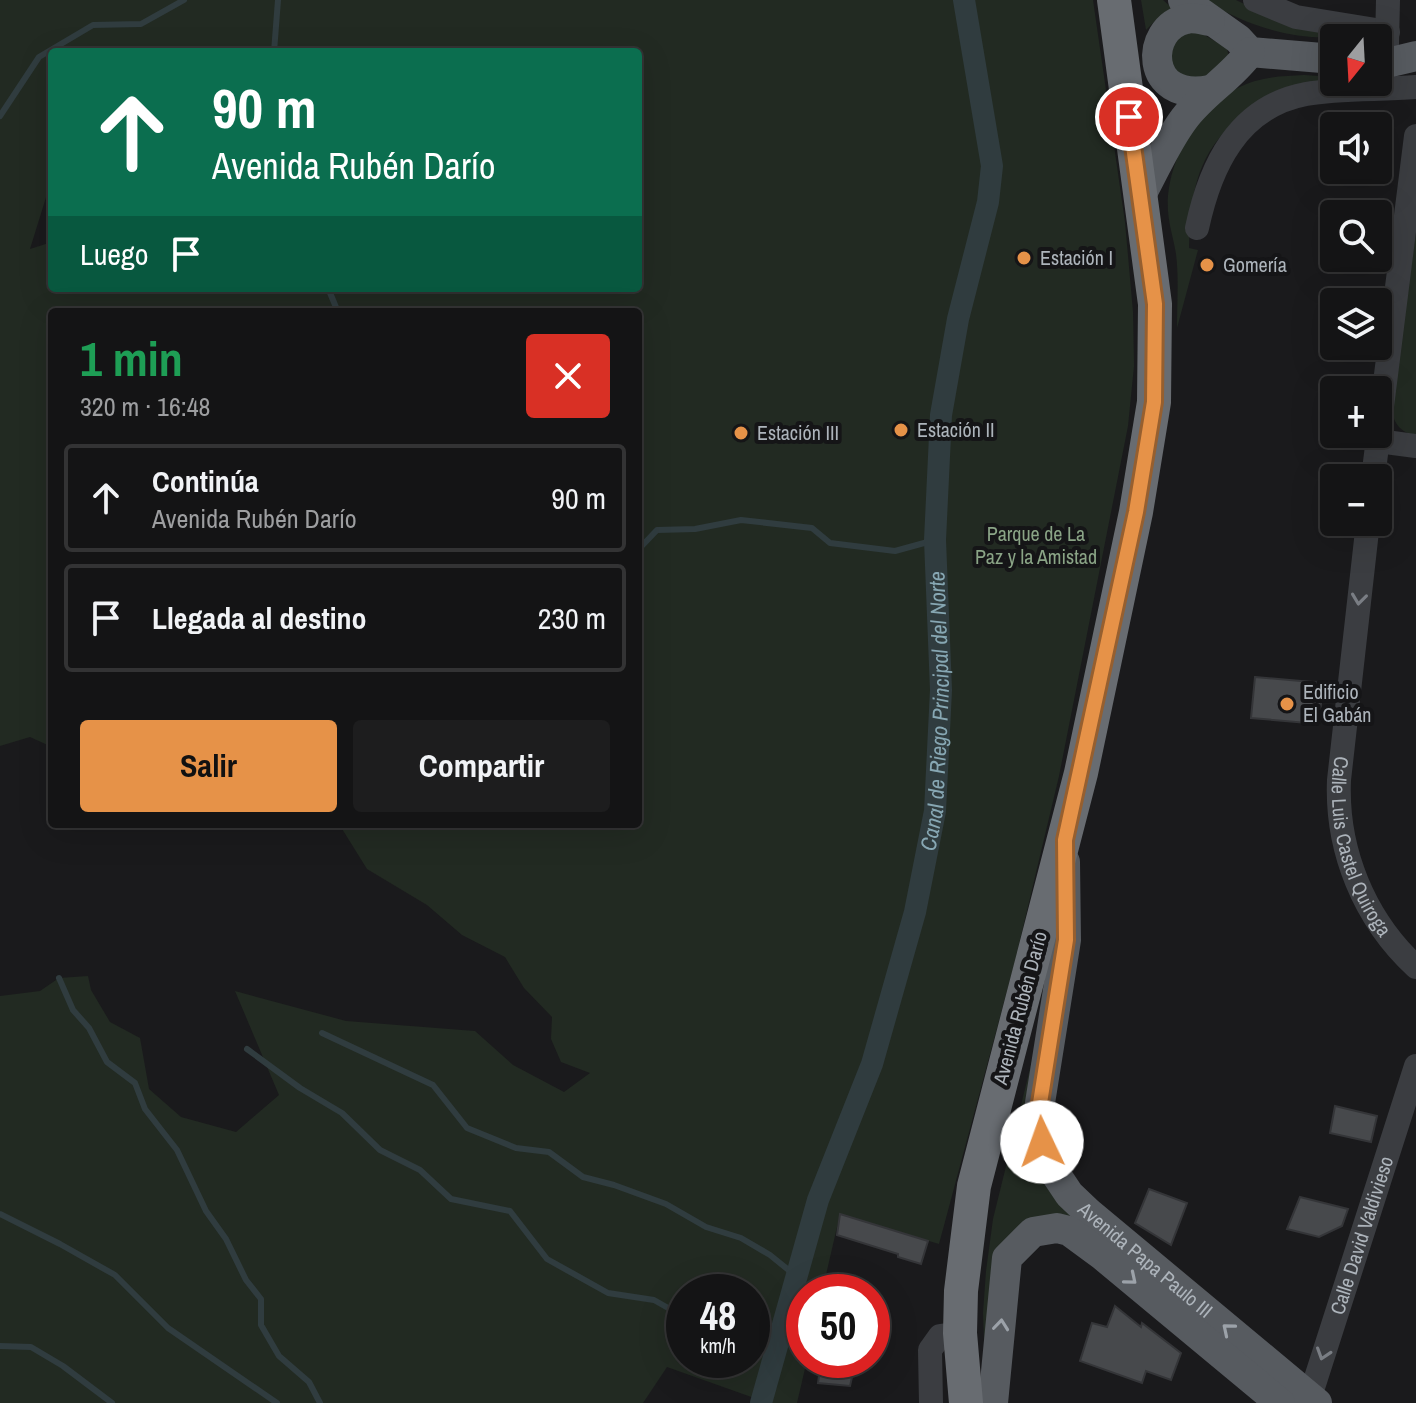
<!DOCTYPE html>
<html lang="es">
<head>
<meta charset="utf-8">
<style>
	body { margin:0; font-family:"Archivo Narrow",sans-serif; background:#1d1d1e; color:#f1f3f6; height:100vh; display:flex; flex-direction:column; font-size:30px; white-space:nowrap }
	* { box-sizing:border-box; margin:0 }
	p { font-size:26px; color:#9d9ea0 }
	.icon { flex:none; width:44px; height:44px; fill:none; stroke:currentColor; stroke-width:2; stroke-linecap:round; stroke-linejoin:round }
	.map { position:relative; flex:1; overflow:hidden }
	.details { position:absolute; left:48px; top:308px; width:594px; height:520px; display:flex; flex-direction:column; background:#141415; border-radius:8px; box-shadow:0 8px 32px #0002,0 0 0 2px #333334 }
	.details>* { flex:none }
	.hud { position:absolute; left:48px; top:48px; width:594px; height:244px; border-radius:8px; box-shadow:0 8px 32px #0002,0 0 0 2px #333334; background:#0b6e4f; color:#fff; overflow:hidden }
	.needle { width:52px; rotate:198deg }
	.buttons { position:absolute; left:1320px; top:24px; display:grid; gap:16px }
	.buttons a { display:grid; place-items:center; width:72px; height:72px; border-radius:8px; background:#141415; box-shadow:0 8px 32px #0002,0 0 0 2px #333334; font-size:40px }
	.speed { position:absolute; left:666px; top:1274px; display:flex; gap:16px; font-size:40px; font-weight:700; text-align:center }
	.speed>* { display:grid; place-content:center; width:104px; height:104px; border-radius:50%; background:#141415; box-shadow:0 8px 32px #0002,0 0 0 2px #333334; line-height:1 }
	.speed small { font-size:20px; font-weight:400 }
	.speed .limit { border:12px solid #d22; background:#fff; color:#111 }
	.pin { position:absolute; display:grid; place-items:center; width:68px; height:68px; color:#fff; margin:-34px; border:4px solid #fff; border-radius:50%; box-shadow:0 2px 8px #0007 }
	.me { position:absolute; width:88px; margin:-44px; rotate:357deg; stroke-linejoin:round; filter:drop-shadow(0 0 6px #0008) }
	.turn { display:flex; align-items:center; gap:28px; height:168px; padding:0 32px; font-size:36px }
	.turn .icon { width:104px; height:104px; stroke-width:2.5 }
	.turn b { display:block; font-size:56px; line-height:68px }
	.then { display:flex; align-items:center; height:76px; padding:0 32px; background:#0003; gap:16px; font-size:30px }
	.round { display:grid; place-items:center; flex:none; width:84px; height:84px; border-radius:8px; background:#1d1d1e }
	.head { display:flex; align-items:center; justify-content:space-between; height:136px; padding:0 32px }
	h1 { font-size:48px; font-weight:800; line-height:60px; color:#1e9e55 }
	.button { display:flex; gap:16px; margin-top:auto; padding:16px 32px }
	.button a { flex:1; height:92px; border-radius:8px; background:#e69248; color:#111; font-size:32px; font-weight:800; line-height:92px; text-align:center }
	.button a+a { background:#1d1d1e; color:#f1f3f6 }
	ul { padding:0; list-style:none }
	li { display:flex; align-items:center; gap:24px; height:108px; margin:0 16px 12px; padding:0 16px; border:4px solid #333334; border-radius:8px }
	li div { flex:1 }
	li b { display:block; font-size:30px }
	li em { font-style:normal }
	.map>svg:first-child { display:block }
	.green { fill:#222a22; fill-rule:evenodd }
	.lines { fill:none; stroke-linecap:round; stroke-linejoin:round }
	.stream { stroke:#303c3f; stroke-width:6 }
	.canal { stroke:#303c3f; stroke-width:22 }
	.building { fill:#47494c; stroke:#343538; stroke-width:2 }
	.minor { stroke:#3b3d41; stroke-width:24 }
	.major { stroke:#575b60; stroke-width:30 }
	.highway { stroke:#686c71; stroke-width:34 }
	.oneway { stroke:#7a7e84 }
	.oneway2 { stroke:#9ca2a9 }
	.route-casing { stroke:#965f2f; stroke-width:20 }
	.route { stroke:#e69248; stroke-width:14 }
	.poi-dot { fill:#e69248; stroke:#151517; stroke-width:3 }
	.labels { text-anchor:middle; stroke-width:8; stroke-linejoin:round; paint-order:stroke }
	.poi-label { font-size:20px; fill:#adb4bb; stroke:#151517; text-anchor:start }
	.park-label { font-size:20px; fill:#8aa486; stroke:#151517 }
	.street-label { font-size:20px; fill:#adb4bb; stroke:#151517 }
	.water-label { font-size:22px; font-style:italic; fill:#87a7b3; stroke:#151517 }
</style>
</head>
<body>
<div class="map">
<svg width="1416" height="1403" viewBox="0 0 1416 1403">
	<rect width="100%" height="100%" fill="#1a1a1c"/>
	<path class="green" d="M0 0H1093L1125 222 1133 312 1134 366 1128 426 1059 776 1015 961 939 1244 840 1214 822 1292H804V1360H807L797 1403H768L667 1367 643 1403H0V996L40 991 59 978 88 976 91 990 110 1022 140 1038 149 1089 181 1117 236 1132 279 1095 235 991 346 1021 475 1031 513 1065 564 1092 590 1073 561 1062 551 1039 552 1017 524 988 505 957 462 935 427 905 367 869 339 824H638V312H52V747L30 737 0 746ZM52 52H638V288H52V242L30 249 52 178ZM684 1292H752V1360H684Z
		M1141 0H1163L1173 9 1158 18 1146 30Z
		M1207 0H1236L1273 18 1356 34C1310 45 1245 28 1207 0Z
		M1180 31 1201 33 1227 48 1229 58 1202 79 1183 82 1163 51Z
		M1304 75 1334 77V82C1315 87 1265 98 1251 107 1244 111 1238 118 1233 123 1194 160 1191 198 1189 248L1198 250 1177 328C1177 304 1179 278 1176 254 1174 240 1169 226 1168 211 1165 158 1204 96 1255 81 1272 76 1288 76 1304 75Z
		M1416 232V435C1400 433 1393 422 1391 407Z
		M1055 967 1033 1103 1089 1237 1028 1225 986 1394 983 1313 986 1271 993 1219Z"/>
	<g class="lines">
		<path class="stream" d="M274 52 278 0
			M0 116 39 57 93 25 141 24 184 0
			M328 288 338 312
			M638 550 657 530 695 529 741 520 812 528 830 543 895 551 935 540
			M59 978 73 1010 89 1028 107 1062 135 1083 145 1109 177 1150 206 1211 226 1239 246 1280 261 1299V1325L279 1356 309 1382 320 1403
			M322 1033 433 1085 467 1128 516 1148 549 1152 583 1177 614 1185 666 1204 706 1227 741 1238 770 1255 796 1276
			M247 1049 300 1088 342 1113 380 1150 420 1170 451 1199 510 1211 547 1259 608 1293 654 1300 684 1317
			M0 1214 60 1244 115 1275 168 1328 277 1403
			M0 1346 31 1347 63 1366 112 1403
			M752 1350 774 1354"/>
		<path class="canal" id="s1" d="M761 1403 818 1200 872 1064 915 912 935 811 941 690 935 540 941 415 958 319 988 202 992 166 964 0"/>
	</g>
	<path class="building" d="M1255 677 1323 683 1319 724 1251 718Z
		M1335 1106 1377 1116 1371 1142 1330 1133Z
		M1149 1189 1187 1203 1171 1245 1135 1223Z
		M1300 1197 1348 1209 1342 1226 1319 1237 1287 1229Z
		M840 1214 928 1241 921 1264 898 1257V1254L837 1235Z
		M1115 1306 1141 1327 1142 1323 1181 1353 1171 1380 1146 1371 1142 1383 1080 1361 1092 1323 1107 1327Z
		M821 1360H856L850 1386 818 1383Z"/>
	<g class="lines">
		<g class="minor">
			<path d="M1255 0 1296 17 1388 32"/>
			<path d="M1387 44 1388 0"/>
			<path d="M1197 228C1210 167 1237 107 1306 94 1340 88 1381 90 1416 87"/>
			<path d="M1378 441 1416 446"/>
			<path d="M1373 478 1416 136"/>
			<path id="s2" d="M1368 522 1339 780C1336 850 1364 919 1416 967"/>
			<path d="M931 1403 930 1350 940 1336 960 1333"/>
			<path id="s3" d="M1308 1403 1416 1066"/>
		</g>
		<g class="major">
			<path d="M1183 0 1238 39 1250 52 1334 59"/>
			<path d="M1210 21C1203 20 1193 17 1186 19 1145 27 1143 103 1210 90"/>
			<path d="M1378 62 1387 63 1416 56"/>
			<path d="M1140 197C1154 172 1166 143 1184 119 1203 93 1230 79 1250 52"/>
			<path id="s4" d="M1065 862 1066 940 1040 1103 1042 1142 1053 1170 1069 1194 1089 1213 1317 1403"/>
			<path d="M993 1403 1007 1258 1033 1232 1057 1228 1069 1231 1103 1256 1280 1403"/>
		</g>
		<path class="highway" d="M966 1403 960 1333 961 1291 974 1186 1081 773 1136 512 1154 402 1155 304 1114 0"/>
	</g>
	<defs><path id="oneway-chevron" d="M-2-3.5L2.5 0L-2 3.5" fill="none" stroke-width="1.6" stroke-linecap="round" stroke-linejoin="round" transform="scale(2)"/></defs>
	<g class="oneway">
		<use href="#oneway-chevron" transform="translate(1359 599) rotate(97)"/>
		<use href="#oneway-chevron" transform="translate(1323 1354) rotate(108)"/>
	</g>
	<g class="oneway2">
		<use href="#oneway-chevron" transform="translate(1131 1279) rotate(40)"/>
		<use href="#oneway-chevron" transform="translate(1001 1325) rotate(-84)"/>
		<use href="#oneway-chevron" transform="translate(1228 1329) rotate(-140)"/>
	</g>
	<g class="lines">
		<g class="route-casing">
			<path id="route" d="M1042 1142 1040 1103 1066 940 1065 840 1136 512 1154 402 1155 304 1129 117"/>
		</g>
		<use href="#route" class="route"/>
	</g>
	<g class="poi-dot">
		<circle cx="1024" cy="258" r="8"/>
		<circle cx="1207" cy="265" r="8"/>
		<circle cx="901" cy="430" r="8"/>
		<circle cx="741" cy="433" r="8"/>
		<circle cx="1287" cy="704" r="8"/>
	</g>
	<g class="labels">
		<g class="poi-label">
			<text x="1040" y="265">Estación I</text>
			<text x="1223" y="272">Gomería</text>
			<text x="917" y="437">Estación II</text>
			<text x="757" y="440">Estación III</text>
			<text x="1303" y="699">Edificio<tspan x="1303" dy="23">El Gabán</tspan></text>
		</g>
		<g class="park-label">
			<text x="1036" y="541">Parque de La<tspan x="1036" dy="23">Paz y la Amistad</tspan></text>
		</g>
		<g class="street-label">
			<text dy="7" stroke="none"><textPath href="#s2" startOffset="330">Calle Luis Castel Quiroga</textPath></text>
			<text transform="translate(1020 1008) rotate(-75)" y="7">Avenida Rubén Darío</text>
			<text dy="7" stroke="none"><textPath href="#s3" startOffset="176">Calle David Valdivieso</textPath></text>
			<text dy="7" stroke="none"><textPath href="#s4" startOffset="442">Avenida Papa Paulo III</textPath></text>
		</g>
		<g class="water-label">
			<text dy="8" stroke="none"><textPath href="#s1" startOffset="718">Canal de Riego Principal del Norte</textPath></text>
		</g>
	</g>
</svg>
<div class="buttons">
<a><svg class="needle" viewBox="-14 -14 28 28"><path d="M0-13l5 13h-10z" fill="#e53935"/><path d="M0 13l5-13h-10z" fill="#9d9ea0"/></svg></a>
<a><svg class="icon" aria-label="sound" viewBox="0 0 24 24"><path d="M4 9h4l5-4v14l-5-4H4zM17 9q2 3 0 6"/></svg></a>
<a><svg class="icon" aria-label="search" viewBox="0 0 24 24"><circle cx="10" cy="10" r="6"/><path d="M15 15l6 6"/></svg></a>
<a><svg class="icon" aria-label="layers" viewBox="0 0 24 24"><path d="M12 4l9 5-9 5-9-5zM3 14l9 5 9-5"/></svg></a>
<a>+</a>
<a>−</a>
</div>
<div class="speed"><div>48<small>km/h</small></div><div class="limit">50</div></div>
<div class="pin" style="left:1129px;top:117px;background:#d93025"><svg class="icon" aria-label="arrive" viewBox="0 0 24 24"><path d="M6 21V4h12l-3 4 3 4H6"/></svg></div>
<svg class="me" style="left:1042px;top:1142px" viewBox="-20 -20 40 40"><circle r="19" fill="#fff"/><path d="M0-13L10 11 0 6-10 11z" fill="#e69248"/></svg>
<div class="hud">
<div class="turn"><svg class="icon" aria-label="ahead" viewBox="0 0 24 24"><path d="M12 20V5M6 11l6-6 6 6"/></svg><div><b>90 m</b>Avenida Rubén Darío</div></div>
<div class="then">Luego<svg class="icon" aria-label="arrive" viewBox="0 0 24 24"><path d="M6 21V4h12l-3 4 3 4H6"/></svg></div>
</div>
<section class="details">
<div class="head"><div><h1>1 min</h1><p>320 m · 16:48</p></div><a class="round" style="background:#d93025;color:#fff"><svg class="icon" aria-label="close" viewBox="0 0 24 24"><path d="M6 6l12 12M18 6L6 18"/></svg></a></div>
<ul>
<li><svg class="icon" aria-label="ahead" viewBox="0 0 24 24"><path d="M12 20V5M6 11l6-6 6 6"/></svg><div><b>Continúa</b><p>Avenida Rubén Darío</p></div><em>90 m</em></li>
<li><svg class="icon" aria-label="arrive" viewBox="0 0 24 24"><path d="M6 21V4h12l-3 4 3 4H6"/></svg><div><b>Llegada al destino</b></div><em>230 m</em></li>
</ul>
<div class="button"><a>Salir</a><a>Compartir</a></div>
</section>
</div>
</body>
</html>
